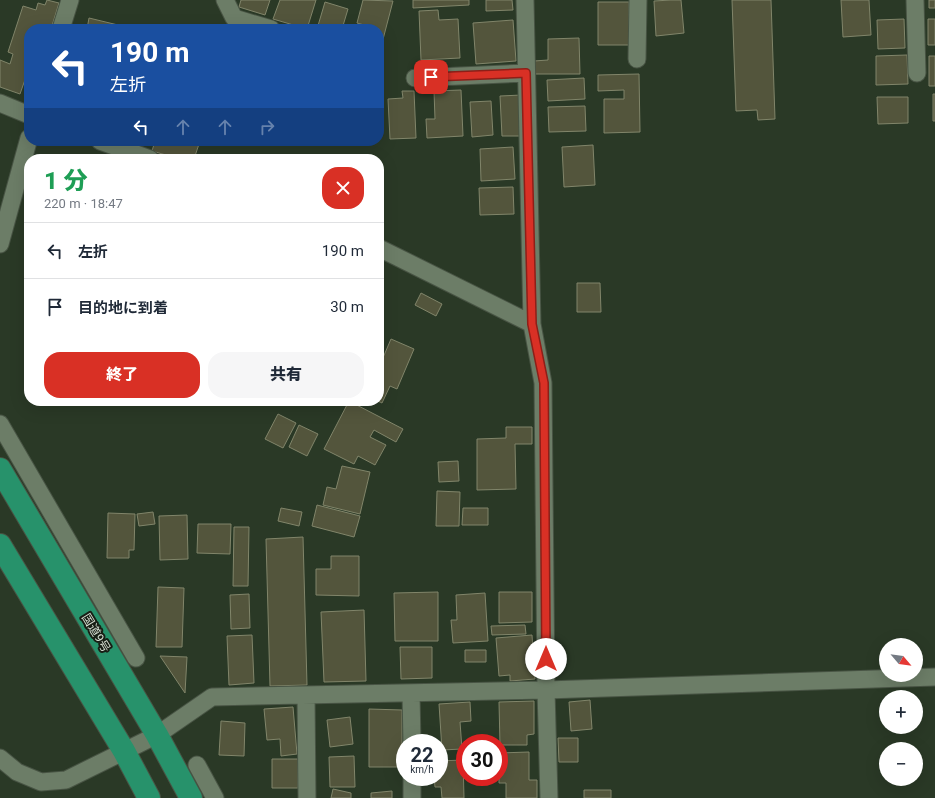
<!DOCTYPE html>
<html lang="ja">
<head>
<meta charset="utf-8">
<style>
	body { margin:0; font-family:Roboto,"Noto Sans JP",sans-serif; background:#f6f6f7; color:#1f2937; height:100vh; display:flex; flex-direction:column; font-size:15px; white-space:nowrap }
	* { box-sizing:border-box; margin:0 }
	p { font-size:13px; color:#747a83 }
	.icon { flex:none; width:22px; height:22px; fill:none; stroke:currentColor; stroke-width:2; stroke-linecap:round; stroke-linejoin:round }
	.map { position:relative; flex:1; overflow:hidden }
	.details { position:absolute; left:24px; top:154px; width:360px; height:252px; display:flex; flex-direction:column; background:#fff; border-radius:16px; box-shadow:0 4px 16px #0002 }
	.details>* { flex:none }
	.banner { position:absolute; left:24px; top:24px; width:360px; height:122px; border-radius:16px; box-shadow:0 4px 16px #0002; background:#1a4fa0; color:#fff; overflow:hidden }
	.needle { width:26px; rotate:119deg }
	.fabs { position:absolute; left:879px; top:638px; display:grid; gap:8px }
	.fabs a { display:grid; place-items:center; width:44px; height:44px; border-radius:50%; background:#fff; box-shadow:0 4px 16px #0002; font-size:20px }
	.speed { position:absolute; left:396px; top:734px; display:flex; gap:8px; font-size:20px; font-weight:700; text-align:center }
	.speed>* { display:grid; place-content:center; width:52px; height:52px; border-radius:50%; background:#fff; box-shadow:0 4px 16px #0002; line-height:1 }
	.speed small { font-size:10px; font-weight:400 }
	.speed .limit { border:6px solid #d22; background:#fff; color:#111 }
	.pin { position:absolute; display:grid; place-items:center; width:34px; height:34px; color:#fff; margin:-17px; border-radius:8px; box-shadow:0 2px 6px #0006 }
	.me { position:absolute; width:44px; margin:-22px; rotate:0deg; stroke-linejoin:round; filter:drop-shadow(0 0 3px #0008) }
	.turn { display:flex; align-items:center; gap:14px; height:84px; padding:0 20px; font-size:18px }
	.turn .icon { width:52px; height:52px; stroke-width:2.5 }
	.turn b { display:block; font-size:28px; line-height:34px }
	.lanes { display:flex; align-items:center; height:38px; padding:0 20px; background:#0003; justify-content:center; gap:20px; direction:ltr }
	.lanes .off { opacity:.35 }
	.round { display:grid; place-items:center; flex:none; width:42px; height:42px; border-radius:16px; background:#f6f6f7 }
	.overview { display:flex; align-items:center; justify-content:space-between; height:68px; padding:0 20px }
	h1 { font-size:24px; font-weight:800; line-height:30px; color:#1e9e55 }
	.cta { display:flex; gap:8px; margin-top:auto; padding:8px 20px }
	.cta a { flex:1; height:46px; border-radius:16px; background:#d93025; color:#fff; font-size:16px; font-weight:800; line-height:46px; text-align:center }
	.cta a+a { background:#f6f6f7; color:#1f2937 }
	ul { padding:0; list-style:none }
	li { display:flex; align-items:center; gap:12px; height:56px; padding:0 20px; border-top:1px solid #e0e1e3 }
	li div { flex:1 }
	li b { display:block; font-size:15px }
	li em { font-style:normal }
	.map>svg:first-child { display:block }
	.building { fill:#53553c; stroke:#81856a }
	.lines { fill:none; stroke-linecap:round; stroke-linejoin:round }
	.minor-casing { stroke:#485444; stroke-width:19 }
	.trunk-casing { stroke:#485444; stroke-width:24 }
	.minor { stroke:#6c7d67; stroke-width:17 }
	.trunk { stroke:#27926b; stroke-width:22 }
	.route-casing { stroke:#8d1f18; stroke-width:10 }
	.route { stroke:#d93025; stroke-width:7 }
	.labels { text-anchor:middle; stroke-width:4; stroke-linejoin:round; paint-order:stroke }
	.street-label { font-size:12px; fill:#d2dbcf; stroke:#181e15 }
</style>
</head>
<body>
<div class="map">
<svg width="935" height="798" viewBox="0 0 935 798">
	<rect width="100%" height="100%" fill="#2a3926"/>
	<path class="building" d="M47 0 59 3 51 29H29V74H27L20 94 0 87V60L10 64 13 54 8 52 23 6 36 10 38 3 45 5Z
		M241 0H270L265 15 239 7Z
		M280 0H316L307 29 273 19Z
		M363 0 393 1 381 47H379V29H367L368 26 357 23Z
		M413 0H469V5L413 8Z
		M486 0H512L513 10 486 11Z
		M671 0H681L684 33 656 36 654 1Z
		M732 0H771L775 119 758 120 757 110 736 111Z
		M841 0H869L871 35 843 37Z
		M929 0H935V8H929Z
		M325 2 348 9 342 29H317Z
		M598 2H629V45H598Z
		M438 10 439 20 458 19 460 58 421 60 419 11Z
		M89 18 118 25 117 29H87Z
		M904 19 905 48 878 49 877 20Z
		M928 19H935V45H928Z
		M513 20 516 61 476 64 473 23Z
		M579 38 580 74H534V61L548 60V39Z
		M907 55 908 84 876 85V56Z
		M929 56H935V86H929Z
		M639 74 640 132 604 133V99H624V90L598 91V75Z
		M584 78 585 99 548 101 547 80Z
		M461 90 463 136 427 138 426 119H435L434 91Z
		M402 91H414L416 138 390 139 388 99 403 98Z
		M933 94H935V121H933Z
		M522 95 523 136H502L500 96Z
		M877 97H908V123L878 124Z
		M491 101 493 135 472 137 470 102Z
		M585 106 586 131 549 132 548 107Z
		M155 141H200L194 159H180L152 151Z
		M593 145 595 185 564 187 562 147Z
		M513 147 515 179 481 181 480 149Z
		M513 187 514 214 480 215 479 188Z
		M577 283H600L601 312H577Z
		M421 293 442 304 436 316 415 305Z
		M391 339 414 349 397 389 390 386 382 403 378 401H379V367Z
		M349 401 403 429 396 442 374 430 370 437 386 445 375 465 358 456 354 464 324 449Z
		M278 414 296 423 283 448 265 439Z
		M299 425 318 434 307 456 289 447Z
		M506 427H532V444H515L516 489 477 490V439L506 438Z
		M458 461 459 481 439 482 438 462Z
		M342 466 370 472 360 514 323 505 327 487 336 489Z
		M437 491 460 492 459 526H436Z
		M317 505 360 516 354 537 312 526Z
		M281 508 302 512 299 526 278 521Z
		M463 508H488V525H462Z
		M153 512 155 524 139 526 137 514Z
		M108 513 135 514 134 550H129V558H107Z
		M187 515 188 559 160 560 159 516Z
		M198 524H231L230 554 197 553Z
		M234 527H249L248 586H233Z
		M303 537 307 685 270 686 266 539Z
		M331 556H359V596L316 595V569H331Z
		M158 587 184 588 182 647H156Z
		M438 592V641H395L394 593Z
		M499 592H532V622L499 623Z
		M485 593 488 641 453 643 451 620H457L456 595Z
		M249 594 250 628 231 629 230 595Z
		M364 610 366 681 324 682 321 612Z
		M525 625 526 634 492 635 491 626Z
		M252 635 254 683 229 685 227 636Z
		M532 635 535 679 510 681V675L499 676 496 638Z
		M400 647H432V678L401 679Z
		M465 650H486V662H465Z
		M160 656 187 657 185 693Z
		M590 700 592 729 571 731 569 702Z
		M534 701V734L527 735V745H500L499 702Z
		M470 702 471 721 460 722 462 749 442 750 439 704Z
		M293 707 297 754 281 756 280 739 267 740 264 709Z
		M369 709 402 710V767H369Z
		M350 717 353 744 330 747 327 720Z
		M221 721 245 723 244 756 219 755Z
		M558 738H578V762H559Z
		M529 752V780H537V798H506V783H499V753Z
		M354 756 355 787H330L329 757Z
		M272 759H298V788H272Z
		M463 760 464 798H442L441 787H435L434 777H439V761Z
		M333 789 351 793V798H331Z
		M584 790H611V798H584Z
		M392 791V798H371V793Z"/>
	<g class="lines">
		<g class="minor-casing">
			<path id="minor" d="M225 0 234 18 271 29
				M525 0 532 324 543 383 546 690 549 798
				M915 0 917 73
				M61 29 70 0
				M637 59 638 0
				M415 78 526 73
				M0 103 29 115
				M100 141 150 159
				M0 244 29 138
				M379 248 532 324
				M0 424 136 658
				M411 693 412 743
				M306 695 307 798
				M0 758 17 772 41 782 66 780 157 735 212 697 546 690 935 677
				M197 765 215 798
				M412 777V798"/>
		</g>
		<g class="trunk-casing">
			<path id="trunk" d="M0 469 157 735 191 798
				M0 545 124 751 149 798"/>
		</g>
		<use href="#minor" class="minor"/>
		<use href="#trunk" class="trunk"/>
	</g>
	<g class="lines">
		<g class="route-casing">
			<path id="route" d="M431 77 526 73 532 324 544 383 546 659"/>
		</g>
		<use href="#route" class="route"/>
	</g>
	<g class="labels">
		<g class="street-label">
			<text transform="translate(96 633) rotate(59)" y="4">国道9号</text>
		</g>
	</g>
</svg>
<div class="fabs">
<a><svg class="needle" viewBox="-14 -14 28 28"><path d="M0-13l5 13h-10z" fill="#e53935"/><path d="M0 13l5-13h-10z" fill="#747a83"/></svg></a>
<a>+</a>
<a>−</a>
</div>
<div class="speed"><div>22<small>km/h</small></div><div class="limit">30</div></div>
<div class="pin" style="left:431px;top:77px;background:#d93025"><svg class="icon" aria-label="arrive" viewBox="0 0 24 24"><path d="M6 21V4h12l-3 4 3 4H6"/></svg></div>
<svg class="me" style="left:546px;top:659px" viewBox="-20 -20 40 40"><circle r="19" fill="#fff"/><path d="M0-13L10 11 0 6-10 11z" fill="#d93025"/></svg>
<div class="banner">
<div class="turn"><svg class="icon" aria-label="left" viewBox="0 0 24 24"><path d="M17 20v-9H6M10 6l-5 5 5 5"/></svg><div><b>190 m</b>左折</div></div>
<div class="lanes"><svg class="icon" aria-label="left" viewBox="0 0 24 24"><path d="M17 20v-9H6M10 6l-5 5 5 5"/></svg><svg class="icon off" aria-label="ahead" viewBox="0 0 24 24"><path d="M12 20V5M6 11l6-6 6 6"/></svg><svg class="icon off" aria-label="ahead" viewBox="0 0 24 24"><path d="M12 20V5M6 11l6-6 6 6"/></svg><svg class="icon off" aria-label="right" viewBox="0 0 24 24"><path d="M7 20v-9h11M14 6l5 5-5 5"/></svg></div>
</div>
<section class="details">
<div class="overview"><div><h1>1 分</h1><p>220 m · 18:47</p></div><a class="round" style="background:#d93025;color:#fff"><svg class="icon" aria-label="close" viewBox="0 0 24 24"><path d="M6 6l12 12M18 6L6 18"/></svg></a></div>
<ul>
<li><svg class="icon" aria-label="left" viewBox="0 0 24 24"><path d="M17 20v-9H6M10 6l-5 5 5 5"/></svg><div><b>左折</b></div><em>190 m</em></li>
<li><svg class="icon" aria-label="arrive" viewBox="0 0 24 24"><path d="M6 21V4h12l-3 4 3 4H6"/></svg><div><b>目的地に到着</b></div><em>30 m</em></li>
</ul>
<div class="cta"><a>終了</a><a>共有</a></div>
</section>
</div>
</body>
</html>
